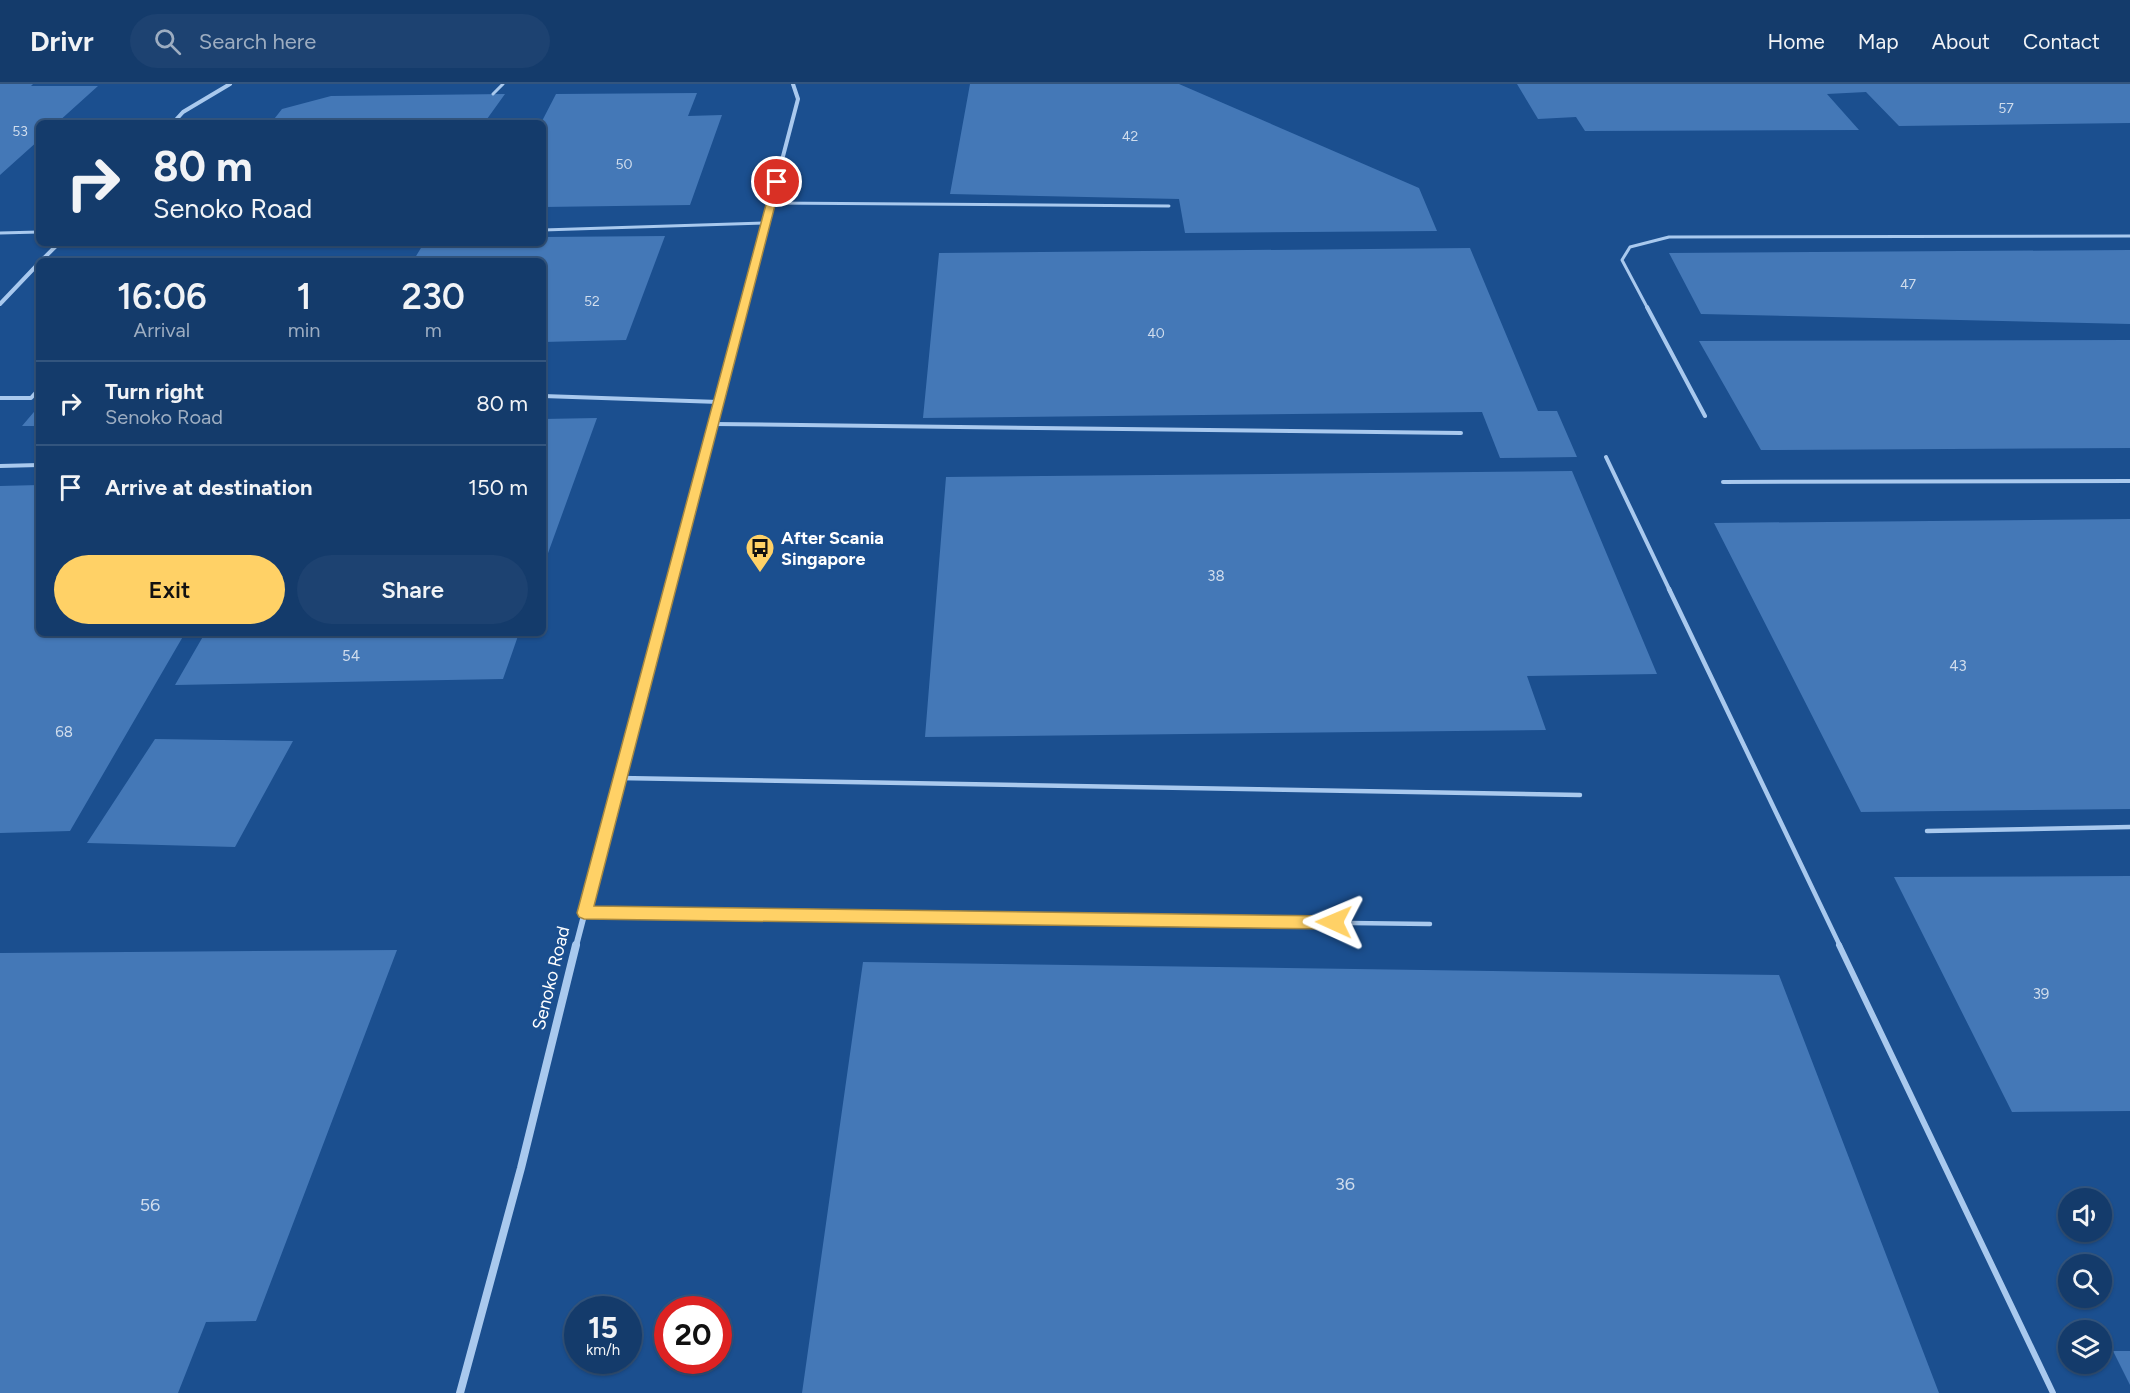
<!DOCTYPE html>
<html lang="en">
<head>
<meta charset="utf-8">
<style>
	body { margin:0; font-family:Figtree,sans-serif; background:#1d4271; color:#f1f3f6; height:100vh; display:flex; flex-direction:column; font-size:22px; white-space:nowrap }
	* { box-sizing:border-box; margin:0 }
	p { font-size:20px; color:#9dadc1 }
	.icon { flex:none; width:33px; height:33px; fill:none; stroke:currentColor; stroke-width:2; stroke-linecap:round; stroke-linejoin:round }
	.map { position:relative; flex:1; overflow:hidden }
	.panel { position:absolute; left:36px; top:174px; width:510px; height:378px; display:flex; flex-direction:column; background:#143b6b; border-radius:9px; box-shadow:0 2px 4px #0004,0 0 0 2px #33557e }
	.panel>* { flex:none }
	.hud { position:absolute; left:36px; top:36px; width:510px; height:126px; border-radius:9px; box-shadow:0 2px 4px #0004,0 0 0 2px #33557e; background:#143b6b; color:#f1f3f6; overflow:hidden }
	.tools { position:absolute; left:2058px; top:1104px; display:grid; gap:12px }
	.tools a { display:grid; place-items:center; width:54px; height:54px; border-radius:50%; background:#143b6b; box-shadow:0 2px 4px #0004,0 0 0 2px #33557e; font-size:30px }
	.speed { position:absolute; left:564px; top:1212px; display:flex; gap:12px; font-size:30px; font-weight:700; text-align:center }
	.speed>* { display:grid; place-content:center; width:78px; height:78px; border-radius:50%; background:#143b6b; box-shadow:0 2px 4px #0004,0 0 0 2px #33557e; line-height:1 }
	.speed small { font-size:15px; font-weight:400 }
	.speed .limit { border:9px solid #d22; background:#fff; color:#111 }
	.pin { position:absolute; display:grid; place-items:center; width:51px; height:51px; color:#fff; margin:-26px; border:3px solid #fff; border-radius:50%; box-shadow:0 2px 6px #0007 }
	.me { position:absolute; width:66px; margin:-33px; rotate:271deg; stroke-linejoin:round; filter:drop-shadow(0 0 4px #0008) }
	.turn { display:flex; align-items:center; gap:21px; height:126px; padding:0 18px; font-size:27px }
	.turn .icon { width:78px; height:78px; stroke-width:2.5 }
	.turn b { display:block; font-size:42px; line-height:51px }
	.eta { display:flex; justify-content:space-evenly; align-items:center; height:102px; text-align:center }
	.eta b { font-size:36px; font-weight:600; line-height:42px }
	.primary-button { display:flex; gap:12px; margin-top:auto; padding:12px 18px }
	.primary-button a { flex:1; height:69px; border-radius:36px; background:#ffd166; color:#111; font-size:24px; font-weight:600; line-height:69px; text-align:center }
	.primary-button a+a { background:#1d4271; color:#f1f3f6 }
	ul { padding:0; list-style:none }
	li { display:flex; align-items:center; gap:18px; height:84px; padding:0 18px; border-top:2px solid #33557e }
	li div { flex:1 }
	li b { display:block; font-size:22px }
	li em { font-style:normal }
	header { display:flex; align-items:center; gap:36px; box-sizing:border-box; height:84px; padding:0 30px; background:#143b6b; border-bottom:2px solid #33557e }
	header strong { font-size:28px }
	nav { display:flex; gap:33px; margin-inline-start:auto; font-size:21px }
	.search { width:420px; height:54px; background:#1d4271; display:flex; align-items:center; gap:15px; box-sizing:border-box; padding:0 21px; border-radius:33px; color:#9dadc1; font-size:22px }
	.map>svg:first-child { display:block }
	.building { fill:#4478b7 }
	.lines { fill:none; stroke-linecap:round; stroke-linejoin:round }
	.service-far3 { stroke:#a9c9ee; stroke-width:3 }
	.service-far2 { stroke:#a9c9ee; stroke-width:4 }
	.service-far1 { stroke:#a9c9ee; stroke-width:4.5 }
	.service { stroke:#a9c9ee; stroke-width:6 }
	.minor-far3 { stroke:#a9c9ee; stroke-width:4 }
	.minor-far2 { stroke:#a9c9ee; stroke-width:4.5 }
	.minor-far1 { stroke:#a9c9ee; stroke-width:6 }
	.minor { stroke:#a9c9ee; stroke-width:8 }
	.route { fill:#ffd166; stroke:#a68842; stroke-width:1.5 }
	.labels { text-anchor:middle; stroke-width:5; stroke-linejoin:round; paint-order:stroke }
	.far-number-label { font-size:14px; fill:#d0dded }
	.number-label { font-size:15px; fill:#d0dded }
	.poi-label { font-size:18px; font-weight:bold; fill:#fff; stroke:#1b4f8f; text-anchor:start }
	.street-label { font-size:18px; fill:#fff; stroke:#1b4f8f }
	.near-number-label { font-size:18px; fill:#d0dded }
</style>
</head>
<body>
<header>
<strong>Drivr</strong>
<div class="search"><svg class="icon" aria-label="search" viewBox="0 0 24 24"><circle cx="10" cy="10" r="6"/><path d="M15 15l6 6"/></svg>Search here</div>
<nav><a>Home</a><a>Map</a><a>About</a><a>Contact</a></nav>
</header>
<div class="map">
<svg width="2130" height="1309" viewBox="0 0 2130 1309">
	<rect width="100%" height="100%" fill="#1b4f8f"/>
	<path class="building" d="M0 0H33L31 2H98L57 39H39V56L0 91Z
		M970 0H1179L1419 104 1437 147 1185 149 1179 115 950 110Z
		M1517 0H2130V39L1899 42 1866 8 1827 10 1859 46 1585 47 1576 33 1538 35Z
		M697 9 688 32 722 31 690 121 543 123V39H541L556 10Z
		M505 10 487 35H511L509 39H271L282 25 331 12Z
		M665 152 626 256 543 258V177H413L424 159H543V153Z
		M1470 164 1538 327H1557L1577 373 1500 374 1482 328 923 334 939 169Z
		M2130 166V240L1701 230 1669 169Z
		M2130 256V364L1761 366 1699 257Z
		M39 322V342H22Z
		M597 334 543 483V335Z
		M1572 387 1657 590 1527 592 1546 646 925 653 946 393Z
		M39 401V549H185L70 747 0 749V402Z
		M2130 435V725L1861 728 1714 439Z
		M205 549H519L503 595 175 601Z
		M155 655 293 657 235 763 87 759Z
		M2130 792V1027L2012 1028 1894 793Z
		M397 866 256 1237 206 1238 178 1309H0V869Z
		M863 878 1779 891 1939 1309H802Z
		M2113 1267H2130V1301Z"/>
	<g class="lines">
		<path class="service-far3" d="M493 10 503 0
			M771 119 1169 122
			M543 146 766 139
			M0 149 39 148
			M1648 225 1622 176 1630 163 1669 153 2130 152"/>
		<path class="service-far2" d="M1647 223 1705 332
			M543 312 719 318
			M0 314H31L39 305
			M713 340 1461 349
			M1606 373 1670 507
			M0 382 39 381
			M1723 398 2130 397"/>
		<path class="service-far1" d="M1669 505 1840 862
			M619 694 1580 711
			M1927 747 2130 743
			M584 829 1430 840"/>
		<path class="service" d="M1839 861 2053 1309"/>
		<path class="minor-far3" d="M173 39 183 28 230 0
			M41 177 59 159
			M0 220 39 179
			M743 225 798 15 793 0"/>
		<path class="minor-far2" d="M669 507 743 223"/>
		<path class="minor-far1" d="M576 862 669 505"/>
		<path class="minor" d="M460 1309 521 1084 576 861"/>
	</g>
	<path class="route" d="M777 95 781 98 594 822 1334 832 1340 834 1342 838 1340 843 1334 845 584 835 579 833 577 829 772 98Z"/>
	<defs>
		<g id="bus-pin" transform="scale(1.5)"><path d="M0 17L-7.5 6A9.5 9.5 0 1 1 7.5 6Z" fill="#ffd166" stroke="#1b4f8f"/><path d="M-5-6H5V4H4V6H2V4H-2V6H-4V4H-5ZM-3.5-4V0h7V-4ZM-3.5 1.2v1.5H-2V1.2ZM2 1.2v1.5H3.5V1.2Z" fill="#111"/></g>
	</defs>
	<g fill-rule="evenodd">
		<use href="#bus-pin" x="760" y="464"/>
	</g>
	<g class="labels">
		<g class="far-number-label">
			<text x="2006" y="29">57</text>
			<text x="20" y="52">53</text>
			<text x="1130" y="57">42</text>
			<text x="624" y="85">50</text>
			<text x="1908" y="205">47</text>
			<text x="592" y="222">52</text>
			<text x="1156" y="254">40</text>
		</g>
		<g class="number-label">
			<text x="1216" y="497">38</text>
			<text x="351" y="577">54</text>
			<text x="1958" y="587">43</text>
			<text x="64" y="653">68</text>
			<text x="2041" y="915">39</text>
		</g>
		<g class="poi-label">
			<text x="781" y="460">After Scania<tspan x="781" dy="21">Singapore</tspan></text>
		</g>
		<g class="street-label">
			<text transform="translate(551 894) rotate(-76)" y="6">Senoko Road</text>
		</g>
		<g class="near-number-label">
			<text x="1345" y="1106">36</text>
			<text x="150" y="1127">56</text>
		</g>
	</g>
</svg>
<div class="tools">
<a><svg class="icon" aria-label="sound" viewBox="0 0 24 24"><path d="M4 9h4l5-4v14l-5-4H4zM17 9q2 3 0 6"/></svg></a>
<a><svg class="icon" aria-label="search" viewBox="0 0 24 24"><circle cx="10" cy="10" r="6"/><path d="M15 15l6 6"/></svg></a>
<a><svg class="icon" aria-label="layers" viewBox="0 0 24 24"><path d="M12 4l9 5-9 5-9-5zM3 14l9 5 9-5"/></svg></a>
</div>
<div class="speed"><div>15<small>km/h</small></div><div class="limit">20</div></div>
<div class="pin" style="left:777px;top:98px;background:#d93025"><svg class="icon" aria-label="arrive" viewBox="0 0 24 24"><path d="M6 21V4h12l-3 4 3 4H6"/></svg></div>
<svg class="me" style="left:1334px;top:838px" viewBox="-20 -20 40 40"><path d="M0-17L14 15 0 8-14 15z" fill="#ffd166" stroke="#fff" stroke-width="4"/></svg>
<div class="hud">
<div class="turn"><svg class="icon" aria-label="right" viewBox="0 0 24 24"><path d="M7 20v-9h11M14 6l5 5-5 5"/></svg><div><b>80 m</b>Senoko Road</div></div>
</div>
<section class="panel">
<div class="eta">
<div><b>16:06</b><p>Arrival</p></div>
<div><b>1</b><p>min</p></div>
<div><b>230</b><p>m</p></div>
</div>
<ul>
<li><svg class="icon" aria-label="right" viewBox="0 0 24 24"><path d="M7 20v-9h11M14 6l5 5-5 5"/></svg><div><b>Turn right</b><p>Senoko Road</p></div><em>80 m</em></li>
<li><svg class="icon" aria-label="arrive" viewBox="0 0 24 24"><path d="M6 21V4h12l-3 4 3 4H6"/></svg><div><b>Arrive at destination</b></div><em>150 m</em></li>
</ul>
<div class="primary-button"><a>Exit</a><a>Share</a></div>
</section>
</div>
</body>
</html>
